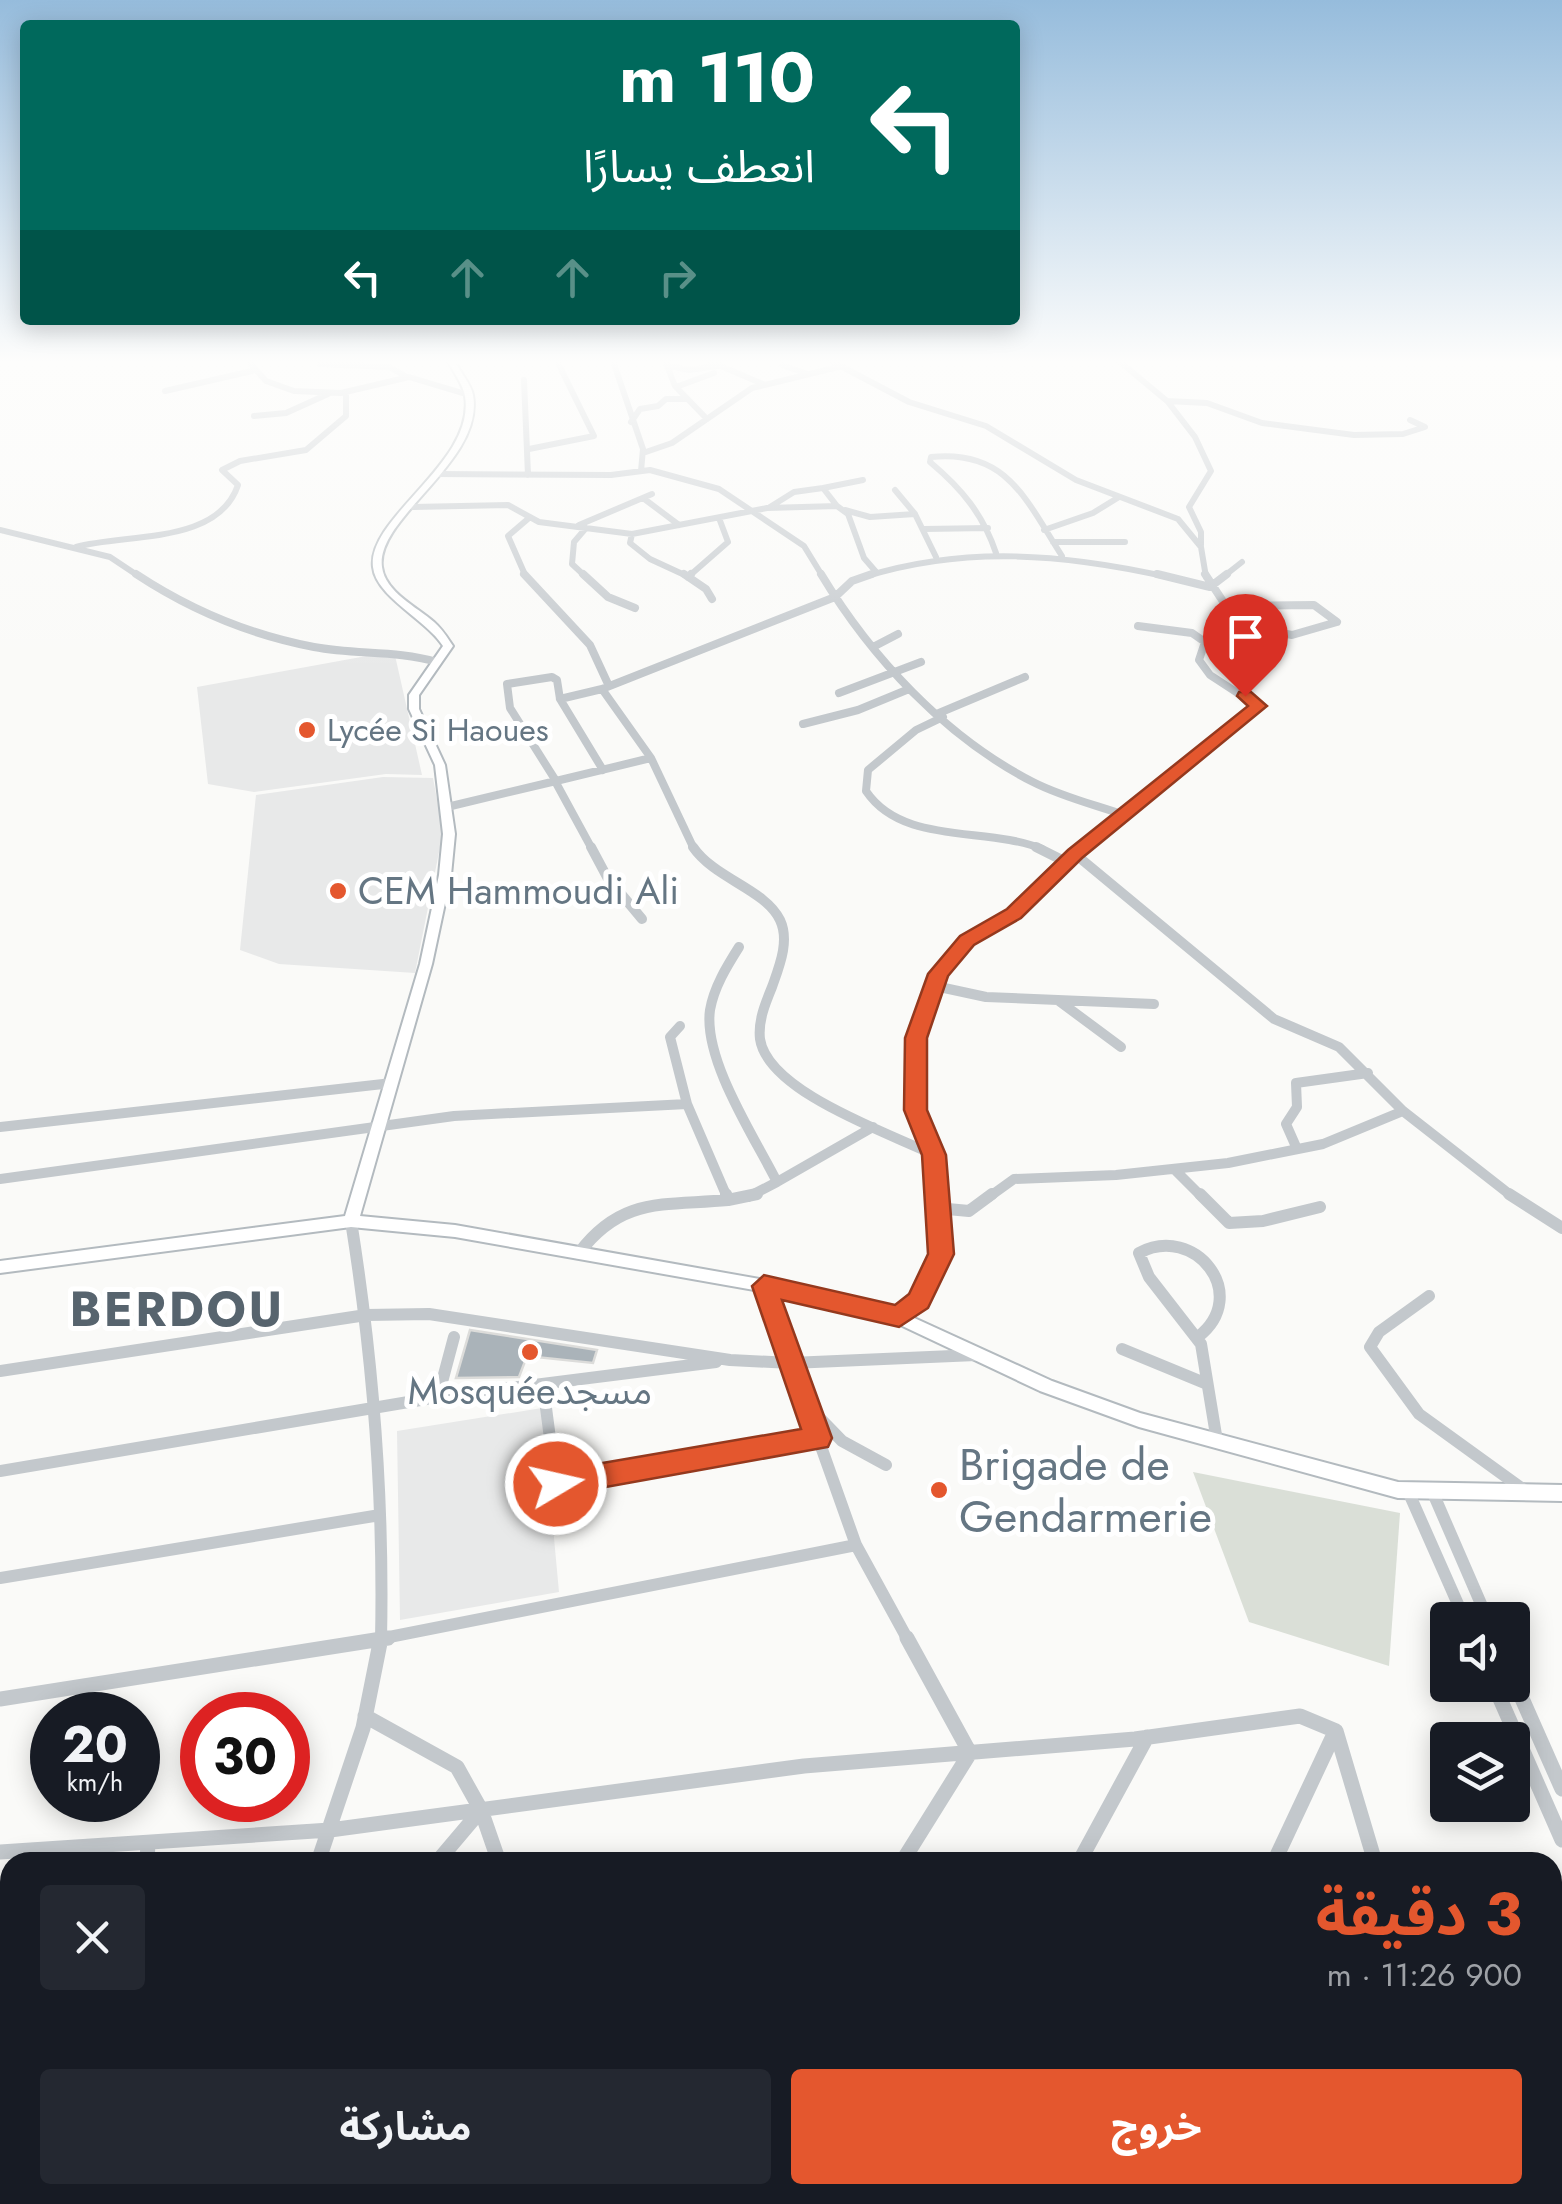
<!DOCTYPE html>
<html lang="ar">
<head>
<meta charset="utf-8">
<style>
	body { margin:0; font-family:Jost,"Noto Sans Arabic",sans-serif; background:#242831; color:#f1f3f6; direction:rtl; height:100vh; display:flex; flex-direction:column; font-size:38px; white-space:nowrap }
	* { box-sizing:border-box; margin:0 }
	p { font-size:32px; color:#9ea1a6 }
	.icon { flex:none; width:55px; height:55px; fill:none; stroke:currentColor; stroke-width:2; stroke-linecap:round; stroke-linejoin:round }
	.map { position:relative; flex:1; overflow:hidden; direction:ltr }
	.panel { position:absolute; left:0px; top:1852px; width:1562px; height:352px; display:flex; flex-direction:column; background:#171b24; border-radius:30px 30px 0 0; box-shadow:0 5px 25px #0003; direction:rtl }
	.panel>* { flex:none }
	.banner { position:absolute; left:20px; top:20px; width:1000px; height:305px; border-radius:10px; box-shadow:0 5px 25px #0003; direction:rtl; background:#00695c; color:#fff; overflow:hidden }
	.fabs { position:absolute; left:1430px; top:1602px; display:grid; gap:20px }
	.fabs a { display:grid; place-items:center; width:100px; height:100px; border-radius:10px; background:#171b24; box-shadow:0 5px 25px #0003; font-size:50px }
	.speed { position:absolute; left:30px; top:1692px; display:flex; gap:20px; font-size:50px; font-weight:700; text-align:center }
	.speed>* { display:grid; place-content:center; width:130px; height:130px; border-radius:50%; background:#171b24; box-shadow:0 5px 25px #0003; line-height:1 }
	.speed small { font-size:25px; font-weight:400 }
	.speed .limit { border:15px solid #d22; background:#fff; color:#111 }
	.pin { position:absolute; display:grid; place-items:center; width:85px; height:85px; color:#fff; margin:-102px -42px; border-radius:50% 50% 50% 0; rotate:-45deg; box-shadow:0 0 10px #0007 }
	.pin .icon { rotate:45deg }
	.me { position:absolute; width:110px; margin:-55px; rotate:81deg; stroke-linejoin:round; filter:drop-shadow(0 0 8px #0008) }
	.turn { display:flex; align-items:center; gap:35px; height:210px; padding:0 40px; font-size:45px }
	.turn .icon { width:130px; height:130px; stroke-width:2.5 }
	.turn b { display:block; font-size:70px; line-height:85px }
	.lanes { display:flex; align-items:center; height:95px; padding:0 40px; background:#0003; justify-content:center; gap:50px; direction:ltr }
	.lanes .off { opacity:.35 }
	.round { display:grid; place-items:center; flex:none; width:105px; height:105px; border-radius:10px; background:#242831 }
	.headline { display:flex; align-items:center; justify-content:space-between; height:170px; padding:0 40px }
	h1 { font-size:60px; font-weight:700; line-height:75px; color:#e4572e }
	.button { display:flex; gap:20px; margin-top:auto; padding:20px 40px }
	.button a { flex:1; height:115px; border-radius:10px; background:#e4572e; color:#fff; font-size:40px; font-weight:700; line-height:115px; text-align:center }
	.button a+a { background:#242831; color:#f1f3f6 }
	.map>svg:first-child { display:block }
	.built { fill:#e8e9e9 }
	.green { fill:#dadfd7 }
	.building { fill:#aab3b9; stroke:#dcdcda; stroke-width:2.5 }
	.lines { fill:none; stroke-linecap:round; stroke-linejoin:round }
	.secondary-casing { stroke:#b3babf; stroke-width:4 }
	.minor-far4 { stroke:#c3c8cc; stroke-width:6 }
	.minor-far3 { stroke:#c3c8cc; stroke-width:8 }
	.minor-far2 { stroke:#c3c8cc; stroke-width:10 }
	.minor-far1 { stroke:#c3c8cc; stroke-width:12 }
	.minor { stroke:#c3c8cc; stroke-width:15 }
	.secondary { fill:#fff; fill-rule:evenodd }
	.route { fill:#e4572e; stroke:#94391e; stroke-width:2.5 }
	.poi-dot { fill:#e4572e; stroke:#fff; stroke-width:4 }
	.labels { text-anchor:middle; stroke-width:10; stroke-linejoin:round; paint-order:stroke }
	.far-poi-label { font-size:32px; fill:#657683; stroke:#fff; text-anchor:start }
	.poi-label { font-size:38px; fill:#657683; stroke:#fff; text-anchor:start }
	.near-poi-label { font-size:45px; fill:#657683; stroke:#fff; text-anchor:start }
	.district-label { font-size:48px; font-weight:bold; letter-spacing:2.5px; fill:#57646e; stroke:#fff }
</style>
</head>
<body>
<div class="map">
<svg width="1562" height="2204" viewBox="0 0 1562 2204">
	<rect width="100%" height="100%" fill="#fafaf8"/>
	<path class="built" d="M394 651 422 775 386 774 254 792 208 784 197 687Z
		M383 777 433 778 443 832 415 973 279 964 240 950 256 795Z
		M542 1408 559 1592 400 1620 397 1431Z"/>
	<path class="green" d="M1193 1472 1400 1513 1389 1666 1249 1622Z"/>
	<path class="building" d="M470 1330 597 1350 593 1363 527 1356 519 1377 456 1378Z"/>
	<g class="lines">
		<g class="secondary-casing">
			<path id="secondary" d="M448 361H455C460 372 471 384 473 395 485 461 375 518 382 567 385 592 417 607 434 622 442 629 447 637 453 646L419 695V709L445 765 455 834 451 875 432 964 360 1216 455 1225 782 1283 899 1311 1052 1381 1140 1413 1398 1482 1562 1485V1501L1398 1498 1139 1427 1040 1391 896 1323 782 1295 455 1237 351 1227 0 1273V1261L345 1216 420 964 439 875 443 834 435 765 409 709V695L443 646C427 620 376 597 373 567 367 517 476 462 465 396 463 384 453 372 448 361Z"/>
		</g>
		<path class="minor-far4" d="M248 361 266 381 294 391 341 393 409 377 469 395
			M613 361 643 449 641 471
			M665 361 675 386 707 419
			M709 361 763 384
			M831 361 909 402 986 426 1076 480 1178 519 1201 547 1206 577
			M1119 361 1167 401 1207 403 1262 423 1354 435 1403 434 1425 427 1410 420
			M320 364 389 367 407 377
			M666 365 689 370 717 366
			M782 365 805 373
			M524 380 528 475
			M676 387 714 373
			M165 391 252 371
			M1168 402 1195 437 1211 471 1189 507 1201 532V545
			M254 416 286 413 328 394
			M631 422 640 409 658 406 666 399H686
			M529 449 594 436 557 361
			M643 453 672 443 752 388 838 367
			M437 474 611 475 650 470 719 489 804 546 823 577
			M823 488 863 480
			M895 490 915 514
			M643 498 679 525
			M413 507 508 505 539 522 632 534 767 508 837 506 848 514 864 558 877 573
			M770 507 794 492 823 488 837 506
			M845 510 870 517 915 514 936 557
			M579 525 652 494
			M924 529 988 528
			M0 530 110 557 140 577
			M1044 530 1093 513 1119 497
			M632 534 630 543 650 559 689 577
			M1053 542H1125
			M76 547C127 533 218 545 238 485L222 470 240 461 306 450 346 416V392
			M996 553C983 514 961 488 930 462L931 457C1007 449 1026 500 1062 556
			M526 577 508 536 529 518
			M586 577 572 564 574 542 586 528
			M688 577 728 542 719 518
			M864 577C966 545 1065 554 1168 577
			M1223 577 1242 562"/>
		<path class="minor-far3" d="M136 574C189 609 251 635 314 647 356 655 396 650 437 662
			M524 574 590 645 608 684
			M583 574 608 597 635 608
			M684 574 706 589 712 599
			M821 574C871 657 945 737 1033 782 1062 797 1096 805 1127 816
			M1157 574 1210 587 1227 574
			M688 577 691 574
			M1225 606 1314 605 1337 622 1292 635 1229 623
			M1138 626 1192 633 1205 642
			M873 647 898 634
			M552 677 557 680 560 699 602 689 651 758 556 781 510 708 507 684Z
			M602 689 835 597 852 581 872 574
			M839 693 921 662
			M560 699 603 770
			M939 713 1025 677
			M943 717 916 730 868 770 866 791C903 846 987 826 1042 849
			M803 724 858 710 909 689
			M651 758 694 849
			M555 781 592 849
			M447 807 556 781
			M1081 849 1259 707 1210 675 1199 660 1205 642 1229 623 1230 612 1205 574"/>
		<path class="minor-far2" d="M591 847 607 877 642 919
			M693 847C715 879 765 889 780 920 790 941 779 967 772 987 765 1004 758 1021 760 1039 768 1092 889 1133 934 1155
			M1036 847 1068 863
			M1075 854 1274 1019 1339 1047 1403 1111 1513 1197
			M739 947C727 966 714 987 710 1010 703 1060 755 1138 777 1182L748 1197
			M935 986 986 997 1154 1004
			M1059 1001 1121 1047
			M680 1026 670 1037 687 1104 727 1197
			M0 1127 392 1083
			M1297 1149 1286 1124 1297 1107 1296 1083 1368 1073
			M1176 1171 1202 1197
			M0 1179 454 1116 687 1104
			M777 1182 873 1127
			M937 1197 934 1155 916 1110V1039L939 974 967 940 1014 914 1084 847
			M989 1197 1014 1179 1116 1175 1228 1163 1323 1144 1403 1111"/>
		<path class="minor-far1" d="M726 1194 728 1200 757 1194
			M1200 1194 1229 1223 1263 1221 1320 1207
			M1509 1194 1562 1228
			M937 1208 969 1211 992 1194
			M351 1221C373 1359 384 1500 381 1640
			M579 1253C622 1196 664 1206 728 1200
			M1429 1296 1379 1332 1370 1347 1419 1414 1524 1490
			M899 1317C943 1281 940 1246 937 1194
			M1198 1337C1252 1295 1195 1223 1139 1253L1149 1277 1201 1344 1217 1441
			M1122 1349 1207 1384
			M0 1371 366 1315 429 1314 730 1360 791 1363 976 1355
			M543 1385 556 1484 818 1438
			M438 1397 454 1337
			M810 1408 842 1441 886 1465
			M0 1471 438 1397 716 1362
			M1408 1491 1465 1620
			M1433 1493 1488 1620
			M856 1545 908 1640
			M0 1578 380 1515
			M374 1640 856 1545 764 1286"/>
		<path class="minor" d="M1512 1676 1562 1789
			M1494 1685 1562 1840
			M0 1699 388 1638
			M365 1716 457 1767 481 1810 499 1862
			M0 1852 330 1830 804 1766 1135 1739 1300 1716 1336 1731 1375 1862
			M147 1862 148 1843
			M318 1862 363 1728 381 1638
			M437 1862 481 1810
			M902 1862 970 1753 907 1638
			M1079 1862 1147 1737
			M1274 1862 1335 1732
			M322 2195V2204
			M752 2195 762 2204
			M135 2204 136 2195
			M690 2204 695 2195
			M893 2204 898 2195
			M1113 2204 1117 2195
			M1327 2204 1331 2195"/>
		<use href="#secondary" class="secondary"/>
	</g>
	<linearGradient id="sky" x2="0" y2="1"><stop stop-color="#96bcdc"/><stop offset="0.54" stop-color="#fdfdfc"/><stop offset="1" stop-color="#fdfdfc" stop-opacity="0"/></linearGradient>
	<rect width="1562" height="670" fill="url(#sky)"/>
	<path class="route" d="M1239 692H1251L1267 706 1082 858 1021 918 974 945 948 976 927 1038V1110L946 1155 954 1254 928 1308 899 1327 782 1300 832 1438 828 1447 556 1496 546 1493 542 1484 546 1475 556 1471 801 1429 752 1286 764 1275 895 1305 909 1294 928 1254 922 1155 904 1110 905 1038 928 974 960 936 1007 909 1068 850 1248 706 1237 696Z"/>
	<g class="poi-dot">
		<circle cx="307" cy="730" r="10"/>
		<circle cx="338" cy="891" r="10"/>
		<circle cx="530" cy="1352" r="10"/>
		<circle cx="939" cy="1490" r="10"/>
	</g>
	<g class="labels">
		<g class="far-poi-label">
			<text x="327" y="741">Lycée Si Haoues</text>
		</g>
		<g class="poi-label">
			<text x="358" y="904">CEM Hammoudi Ali</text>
			<text x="530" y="1404" text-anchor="middle">Mosquéeمسجد</text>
		</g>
		<g class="near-poi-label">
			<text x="959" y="1480">Brigade de<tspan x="959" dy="52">Gendarmerie</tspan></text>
		</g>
		<g class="district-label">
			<text x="177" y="1326">BERDOU</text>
		</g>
	</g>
</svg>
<div class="fabs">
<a><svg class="icon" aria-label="sound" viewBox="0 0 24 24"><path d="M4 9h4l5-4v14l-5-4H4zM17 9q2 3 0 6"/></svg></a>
<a><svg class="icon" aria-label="layers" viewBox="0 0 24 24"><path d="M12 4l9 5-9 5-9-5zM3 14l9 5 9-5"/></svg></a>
</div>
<div class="speed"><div>20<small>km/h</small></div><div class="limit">30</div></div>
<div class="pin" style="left:1245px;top:696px;background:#d93025"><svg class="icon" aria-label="arrive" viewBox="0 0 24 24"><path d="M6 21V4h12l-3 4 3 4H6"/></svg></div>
<svg class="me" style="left:556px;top:1484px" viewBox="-20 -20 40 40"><circle r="17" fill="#e4572e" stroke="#fff" stroke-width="3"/><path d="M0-11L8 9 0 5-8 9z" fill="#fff"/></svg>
<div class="banner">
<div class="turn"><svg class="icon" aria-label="left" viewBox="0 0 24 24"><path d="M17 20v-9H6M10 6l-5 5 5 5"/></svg><div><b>110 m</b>انعطف يسارًا</div></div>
<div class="lanes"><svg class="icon" aria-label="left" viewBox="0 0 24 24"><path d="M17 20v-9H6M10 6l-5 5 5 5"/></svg><svg class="icon off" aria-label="ahead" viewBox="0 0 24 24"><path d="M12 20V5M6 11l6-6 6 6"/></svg><svg class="icon off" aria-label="ahead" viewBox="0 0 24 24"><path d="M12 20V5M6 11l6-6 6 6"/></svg><svg class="icon off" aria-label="right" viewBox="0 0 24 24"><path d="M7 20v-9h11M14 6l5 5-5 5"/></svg></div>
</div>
<section class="panel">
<div class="headline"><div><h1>3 دقيقة</h1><p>900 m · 11:26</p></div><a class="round"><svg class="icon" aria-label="close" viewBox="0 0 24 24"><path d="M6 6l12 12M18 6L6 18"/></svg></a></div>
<div class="button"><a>خروج</a><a>مشاركة</a></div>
</section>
</div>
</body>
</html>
